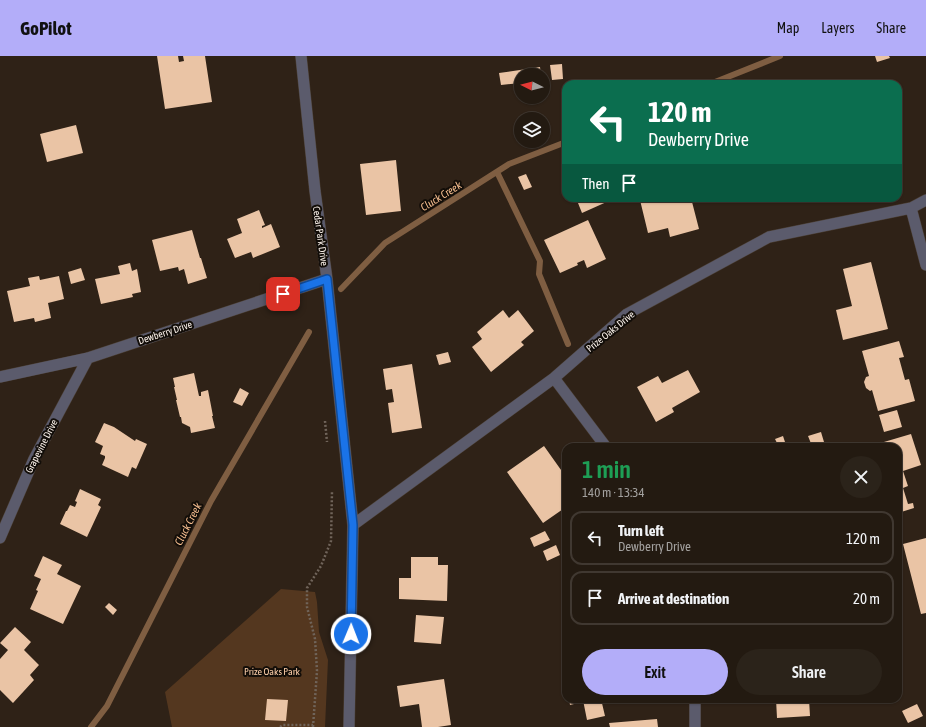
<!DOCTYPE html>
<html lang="en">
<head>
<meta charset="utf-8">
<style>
	body { margin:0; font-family:"Asap Condensed",sans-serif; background:#2b231a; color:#f1f3f6; height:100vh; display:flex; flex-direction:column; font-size:15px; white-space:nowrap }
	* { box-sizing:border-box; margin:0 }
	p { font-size:13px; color:#a3a19f }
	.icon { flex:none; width:22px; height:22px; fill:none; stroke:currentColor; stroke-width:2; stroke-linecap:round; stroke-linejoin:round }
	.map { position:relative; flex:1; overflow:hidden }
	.sheet { position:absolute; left:562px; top:387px; width:340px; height:260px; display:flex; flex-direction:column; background:#231a11; border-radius:12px; box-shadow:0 1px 3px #0004,0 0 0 1px #403831 }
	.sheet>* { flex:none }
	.hud { position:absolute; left:562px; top:24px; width:340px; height:122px; border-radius:12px; box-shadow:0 1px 3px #0004,0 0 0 1px #403831; background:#0b6e4f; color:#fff; overflow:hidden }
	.needle { width:26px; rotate:276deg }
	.tools { position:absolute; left:514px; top:12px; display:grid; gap:8px }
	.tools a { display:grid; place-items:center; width:36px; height:36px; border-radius:50%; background:#231a11; box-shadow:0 1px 3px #0004,0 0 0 1px #403831; font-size:20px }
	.pin { position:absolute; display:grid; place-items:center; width:34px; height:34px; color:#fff; margin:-17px; border-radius:8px; box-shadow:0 2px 6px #0006 }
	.me { position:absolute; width:44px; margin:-22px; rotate:1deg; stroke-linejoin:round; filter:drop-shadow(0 0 3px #0008) }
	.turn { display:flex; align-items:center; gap:14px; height:84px; padding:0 20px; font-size:18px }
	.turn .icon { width:52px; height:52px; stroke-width:2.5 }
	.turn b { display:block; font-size:28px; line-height:34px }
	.then { display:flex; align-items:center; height:38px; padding:0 20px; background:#0003; gap:8px; font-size:15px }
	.round { display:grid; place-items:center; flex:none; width:42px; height:42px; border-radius:21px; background:#2b231a }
	.overview { display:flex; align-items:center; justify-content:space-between; height:68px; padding:0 20px }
	h1 { font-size:24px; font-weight:600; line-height:30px; color:#1e9e55 }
	.cta { display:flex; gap:8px; margin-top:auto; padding:8px 20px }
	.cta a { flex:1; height:46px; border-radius:24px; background:#b3adf9; color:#111; font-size:16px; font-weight:600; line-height:46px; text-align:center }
	.cta a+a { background:#2b231a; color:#f1f3f6 }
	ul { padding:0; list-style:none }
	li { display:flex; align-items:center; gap:12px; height:54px; margin:0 8px 6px; padding:0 12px; border:2px solid #403831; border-radius:12px }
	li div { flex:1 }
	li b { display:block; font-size:15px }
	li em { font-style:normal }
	header { display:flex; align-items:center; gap:24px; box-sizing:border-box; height:56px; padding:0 20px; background:#b3adf9; color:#111 }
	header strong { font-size:19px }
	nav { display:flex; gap:22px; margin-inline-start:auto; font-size:14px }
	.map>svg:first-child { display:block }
	.green { fill:#54371f }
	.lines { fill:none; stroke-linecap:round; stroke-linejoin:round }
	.stream { stroke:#7f5e42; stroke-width:6 }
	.building { fill:#eac4a5 }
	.minor-casing { stroke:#4b3f34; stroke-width:12 }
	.path { stroke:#70645a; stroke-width:2.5; stroke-dasharray:2 2; stroke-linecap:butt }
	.minor { stroke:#5b5b6c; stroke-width:11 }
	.route-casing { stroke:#114b97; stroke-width:10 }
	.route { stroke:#1a73e8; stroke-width:7 }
	.labels { text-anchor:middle; stroke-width:4; stroke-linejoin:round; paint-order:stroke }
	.street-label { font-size:10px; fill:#f9f0e9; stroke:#120d08 }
	.park-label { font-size:10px; fill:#fccea9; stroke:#120d08 }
	.water-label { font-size:11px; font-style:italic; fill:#f9c091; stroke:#120d08 }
</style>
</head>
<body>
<header>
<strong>GoPilot</strong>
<nav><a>Map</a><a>Layers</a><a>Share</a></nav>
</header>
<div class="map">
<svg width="926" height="671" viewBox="0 0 926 671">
	<rect width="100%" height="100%" fill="#2f2217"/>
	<path class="green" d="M281 533 315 536 317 546 319 576 328 604 325 671H172L165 636Z"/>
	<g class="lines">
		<path class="stream" d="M710 28 780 0
			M497 116 540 205 539 218 568 288
			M341 233 385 187 509 108 566 86
			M91 671 107 650 211 445 309 276"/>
	</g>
	<path class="building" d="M157 0H178L179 6 184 5 183 0H205L212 46 165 53Z
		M875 0H889L890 2 877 6Z
		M562 8 563 23 552 24 550 9Z
		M540 11 541 19H521V27L501 29 499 17Z
		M76 69 83 97 47 106 40 78Z
		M396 104 401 155 366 159 360 108Z
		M526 118 532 131 524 134 518 121Z
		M576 142H610L611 144 582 157Z
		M646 142H691L699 173 670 181 668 172 648 177 640 144Z
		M259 154 265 169 262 170V172L271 168 280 191 253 202 251 196 235 202 227 183 242 177 237 163Z
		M588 164 606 203 587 212 584 204 577 207 578 209 560 217 544 184Z
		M192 174 200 202H201L207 222 188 228 184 213 179 215 178 211 160 215 152 184Z
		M871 206 888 273 843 284 836 254 852 250 843 213Z
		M130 207 132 215 137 213 141 236 132 238 133 241 101 248 95 223 120 218 118 210Z
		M81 212 85 224 71 228 68 216Z
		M39 220 40 224 59 220 64 243 48 247 51 262 35 266 34 262 14 266 7 235 30 230 28 222Z
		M503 254 509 262 518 254 534 275 521 286 524 289 491 316 472 291 482 283 477 276Z
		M899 285 904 301 899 302 905 324 909 323 915 345 878 355 872 334 870 335 866 332 864 326 866 321 869 320 862 295Z
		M448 296 451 306 439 309 436 299Z
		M412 308 422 372 392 377 388 347 394 346 392 333 386 334 383 313Z
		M688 314 700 336 672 352 674 356 656 366 637 331 658 320 662 327Z
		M194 317 199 340H201V336L208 334 213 360H212L215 372 191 377 190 371 182 367 181 361H180L176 344H177L174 331H175L173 322Z
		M240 332 249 337 242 350 233 346Z
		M897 354 902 371 884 376 879 359Z
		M104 367 114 371 135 385 136 383 147 388 136 413 132 411 128 421 102 409 105 402V400L100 398 103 390 95 386Z
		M821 376 824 386 812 390 808 380Z
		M911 378 921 409 903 415 908 430 903 432 908 448 913 447 914 452 898 457V391H867Z
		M783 380 786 389 779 391 775 383Z
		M544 390 566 421V451L543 467 507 416Z
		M80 433 101 443 98 449 101 451 87 481 60 468 66 455H67L70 449 75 451 77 446 75 445Z
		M545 475 550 484 534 491 530 482Z
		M926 482V557L921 558 903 488Z
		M556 489 560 499 547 505 543 495Z
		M43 500 62 509 57 518 81 530 63 568 30 553 38 535 36 534 41 523 34 520Z
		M411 501H438V509H448L447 545 399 543V522H411Z
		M109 547 117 554 113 559 105 551Z
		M416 559 444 561 441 588 414 586Z
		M15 571 31 586 24 594 39 609 30 619 34 624 13 647 0 634V603L8 594 0 587Z
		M444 623 451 669 438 671H422L419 648 400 651 397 630Z
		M267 643 288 644 286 665 265 664Z
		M569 643H578V647L570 649Z
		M589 643H601L605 660 587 664 583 644Z
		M776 643H809L810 660 777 662Z
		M917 648 923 660 908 667 902 655Z
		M657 663 658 671H610L609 667Z"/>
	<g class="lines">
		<g class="minor-casing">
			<path id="minor" d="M301 0 315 135 327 223 353 469 349 671
				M911 152 926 209
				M0 321 88 302 327 223
				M554 322 606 391
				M353 469 554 322 627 258 769 181 911 152 926 144
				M0 482 34 403 88 302
				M695 643V671"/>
		</g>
		<path class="path" d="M325 365 327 386
			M280 671 283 669H313
			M313 671 317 615 315 583 307 551V532L321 510 331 485 332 435"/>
		<use href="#minor" class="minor"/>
	</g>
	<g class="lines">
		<g class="route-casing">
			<path id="route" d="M283 238 327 223 353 469 351 578"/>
		</g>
		<use href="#route" class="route"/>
	</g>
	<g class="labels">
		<g class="street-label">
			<text transform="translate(321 180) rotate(82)" y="4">Cedar Park Drive</text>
			<text transform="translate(610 275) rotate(-39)" y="4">Prize Oaks Drive</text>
			<text transform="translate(165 276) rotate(-18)" y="4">Dewberry Drive</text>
			<text transform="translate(41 390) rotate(-63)" y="4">Grapevine Drive</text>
		</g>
		<g class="park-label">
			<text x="272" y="619">Prize Oaks Park</text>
		</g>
		<g class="water-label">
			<text transform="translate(441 140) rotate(-32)" y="4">Cluck Creek</text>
			<text transform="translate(188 468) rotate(-63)" y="4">Cluck Creek</text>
		</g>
	</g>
</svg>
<div class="tools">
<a><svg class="needle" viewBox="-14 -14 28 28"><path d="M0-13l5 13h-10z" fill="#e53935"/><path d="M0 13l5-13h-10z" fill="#a3a19f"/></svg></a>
<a><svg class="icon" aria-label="layers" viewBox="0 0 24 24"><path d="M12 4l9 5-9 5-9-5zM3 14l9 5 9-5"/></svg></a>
</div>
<div class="pin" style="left:283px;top:238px;background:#d93025"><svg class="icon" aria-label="arrive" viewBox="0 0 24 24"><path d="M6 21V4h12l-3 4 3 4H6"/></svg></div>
<svg class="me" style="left:351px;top:578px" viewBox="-20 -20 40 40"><circle r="17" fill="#1a73e8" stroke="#fff" stroke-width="3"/><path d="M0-11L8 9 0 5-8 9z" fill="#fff"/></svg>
<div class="hud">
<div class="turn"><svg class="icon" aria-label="left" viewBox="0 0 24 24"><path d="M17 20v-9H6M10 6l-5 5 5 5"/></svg><div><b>120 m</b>Dewberry Drive</div></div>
<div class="then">Then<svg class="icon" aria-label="arrive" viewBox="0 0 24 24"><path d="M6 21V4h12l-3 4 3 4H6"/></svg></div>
</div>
<section class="sheet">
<div class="overview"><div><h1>1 min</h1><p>140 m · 13:34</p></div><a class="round"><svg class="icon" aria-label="close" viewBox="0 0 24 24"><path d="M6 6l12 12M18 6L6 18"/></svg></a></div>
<ul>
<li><svg class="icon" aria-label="left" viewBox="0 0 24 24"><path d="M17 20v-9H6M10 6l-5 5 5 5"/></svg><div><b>Turn left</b><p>Dewberry Drive</p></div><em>120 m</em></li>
<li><svg class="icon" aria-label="arrive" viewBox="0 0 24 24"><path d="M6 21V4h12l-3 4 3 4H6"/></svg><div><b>Arrive at destination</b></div><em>20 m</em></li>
</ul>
<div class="cta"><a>Exit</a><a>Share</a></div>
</section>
</div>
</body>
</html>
